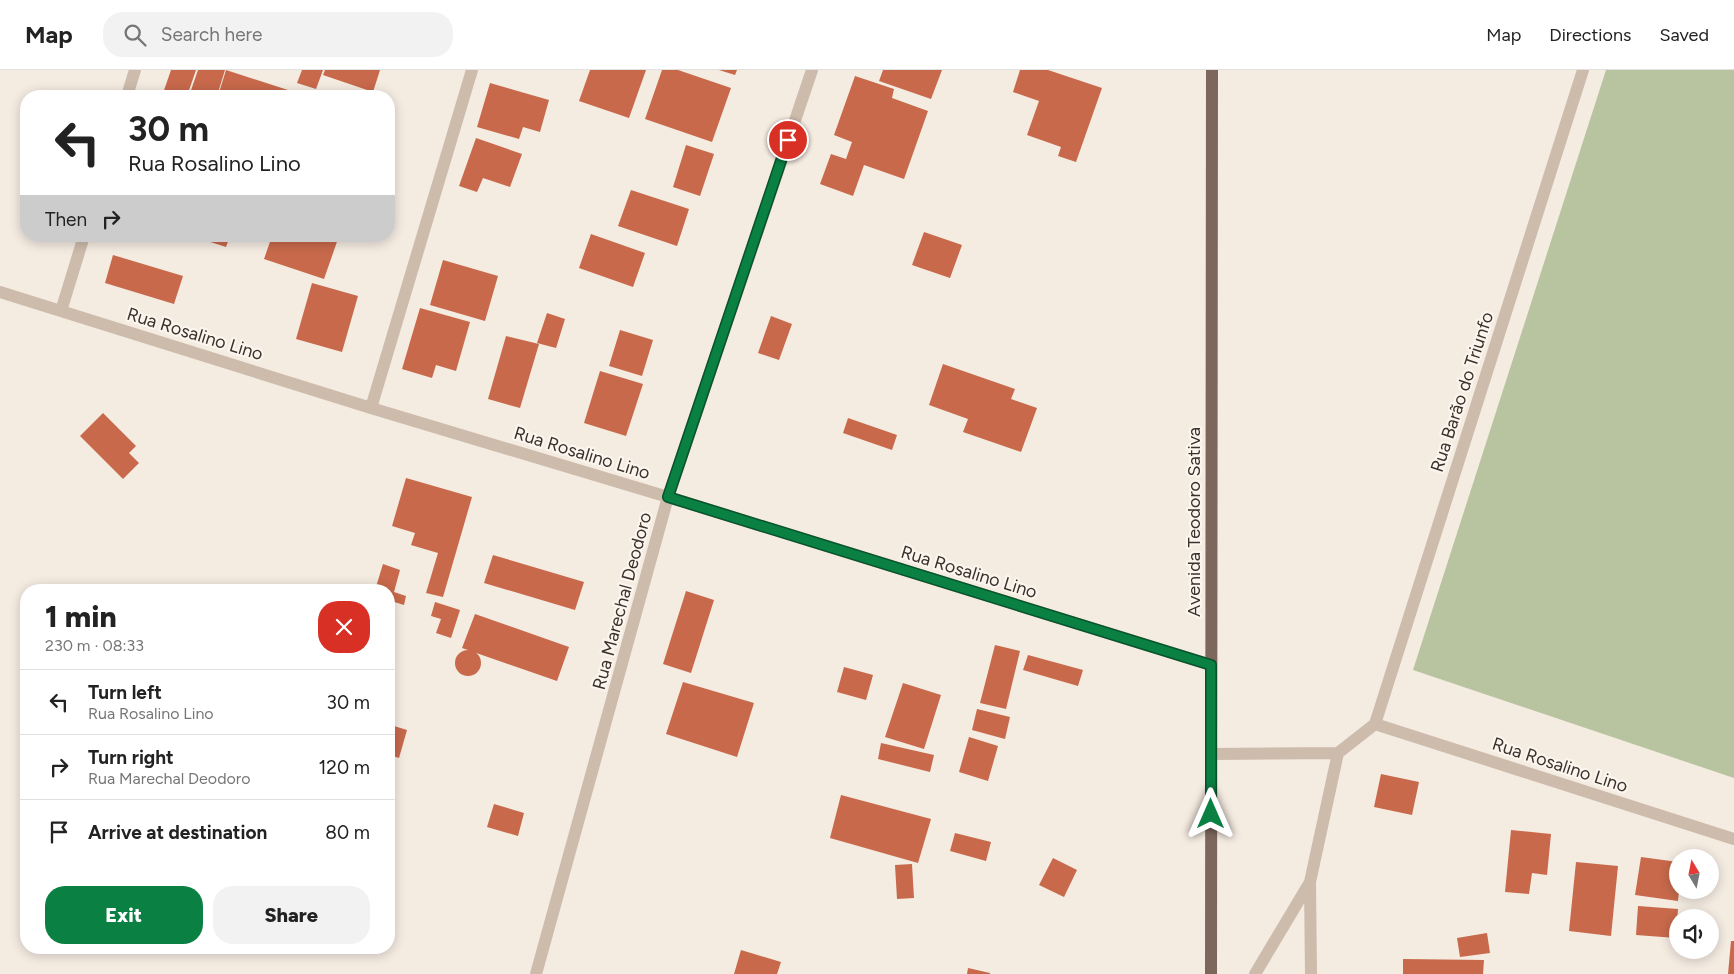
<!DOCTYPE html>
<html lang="en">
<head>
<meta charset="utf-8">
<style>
	body { margin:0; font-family:Figtree,sans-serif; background:#f2f2f2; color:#222; height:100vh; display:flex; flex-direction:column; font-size:19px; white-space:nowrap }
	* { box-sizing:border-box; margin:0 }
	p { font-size:16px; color:#767676 }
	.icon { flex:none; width:28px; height:28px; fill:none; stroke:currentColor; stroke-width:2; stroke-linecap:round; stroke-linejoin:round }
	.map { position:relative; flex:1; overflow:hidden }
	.sheet { position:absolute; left:20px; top:514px; width:375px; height:370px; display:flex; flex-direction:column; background:#fff; border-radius:20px; box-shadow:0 2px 12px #0003 }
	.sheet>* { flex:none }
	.guide { position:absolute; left:20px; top:20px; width:375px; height:152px; border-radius:20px; box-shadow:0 2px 12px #0003; background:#fff; color:#222; overflow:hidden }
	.needle { width:32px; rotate:350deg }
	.controls { position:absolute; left:1669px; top:779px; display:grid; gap:10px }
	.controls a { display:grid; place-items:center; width:50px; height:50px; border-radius:50%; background:#fff; box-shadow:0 2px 12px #0003; font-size:25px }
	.pin { position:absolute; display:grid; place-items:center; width:42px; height:42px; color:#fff; margin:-21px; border:2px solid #fff; border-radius:50%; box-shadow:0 1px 5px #0007 }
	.me { position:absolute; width:55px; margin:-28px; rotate:0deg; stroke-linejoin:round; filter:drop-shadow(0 0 4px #0008) }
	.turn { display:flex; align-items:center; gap:18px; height:105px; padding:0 25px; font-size:22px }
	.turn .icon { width:65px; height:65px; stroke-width:2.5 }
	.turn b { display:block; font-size:35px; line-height:42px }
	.then { display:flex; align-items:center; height:48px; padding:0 25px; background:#0003; gap:10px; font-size:19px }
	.round { display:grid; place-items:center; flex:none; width:52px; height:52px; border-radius:20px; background:#f2f2f2 }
	.headline { display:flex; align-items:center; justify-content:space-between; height:85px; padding:0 25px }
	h1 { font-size:30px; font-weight:800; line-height:38px }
	.action { display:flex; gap:10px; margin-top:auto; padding:10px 25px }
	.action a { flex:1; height:58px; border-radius:20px; background:#0b8043; color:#fff; font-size:20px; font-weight:800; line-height:58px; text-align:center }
	.action a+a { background:#f2f2f2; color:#222 }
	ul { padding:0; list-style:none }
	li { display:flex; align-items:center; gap:15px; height:65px; padding:0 25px; border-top:1px solid #e0e0e0 }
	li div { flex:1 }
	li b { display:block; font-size:19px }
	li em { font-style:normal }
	header { display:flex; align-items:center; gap:30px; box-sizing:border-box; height:70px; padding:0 25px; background:#fff; border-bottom:1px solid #e0e0e0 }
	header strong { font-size:24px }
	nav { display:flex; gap:28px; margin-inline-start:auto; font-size:18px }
	.search { width:350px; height:45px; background:#f2f2f2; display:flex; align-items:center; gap:12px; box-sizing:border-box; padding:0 18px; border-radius:20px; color:#767676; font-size:19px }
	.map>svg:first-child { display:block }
	.green { fill:#b8c4a0 }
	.building { fill:#c8694b }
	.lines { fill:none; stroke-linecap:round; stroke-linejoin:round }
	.street { stroke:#cdbbac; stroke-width:12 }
	.primary { stroke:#7d675c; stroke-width:12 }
	.route-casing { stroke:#07532c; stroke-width:12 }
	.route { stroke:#0b8043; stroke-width:9 }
	.labels { text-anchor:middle; stroke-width:4.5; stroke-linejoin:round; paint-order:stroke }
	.street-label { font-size:18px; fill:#3b302b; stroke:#fbf5ee }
</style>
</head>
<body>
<header>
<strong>Map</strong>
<div class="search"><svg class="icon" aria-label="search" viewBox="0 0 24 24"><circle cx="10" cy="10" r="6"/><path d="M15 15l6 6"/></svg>Search here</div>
<nav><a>Map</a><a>Directions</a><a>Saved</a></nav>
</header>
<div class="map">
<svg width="1734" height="904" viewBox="0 0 1734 904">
	<rect width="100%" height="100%" fill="#f4ebe1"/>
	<path class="green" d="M1606 0H1734V708L1413 600Z"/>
	<path class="building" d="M171 0H196L187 26H162Z
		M198 0H225L217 26H189Z
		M226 0 288 20 286 26H218Z
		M302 0H323L316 19 297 13Z
		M325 0H380L373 22 323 5Z
		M590 0H646L629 48 579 31Z
		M662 0H678L731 18 712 72 645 49Z
		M719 0H737L735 5Z
		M883 0H942L931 29 879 11Z
		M1020 0H1048L1102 18 1076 92 1058 86 1061 77 1027 65 1039 31 1013 22Z
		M855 6 894 19 892 28 928 41 904 109 864 95 853 126 820 114 831 84 846 89 852 72 834 65Z
		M490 13 549 30 540 62 523 57 519 69 477 57Z
		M476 68 522 84 510 117 483 108 477 122 459 116Z
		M686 75 714 84 700 126 673 117Z
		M631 120 689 139 677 176 618 156Z
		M924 162 962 175 950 208 912 195Z
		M591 164 645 183 633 217 579 198Z
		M201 166H230L226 177 201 169Z
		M272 166H339L324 209 264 189Z
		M113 185 183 206 174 234 105 213Z
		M443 190 498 206 485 251 430 235Z
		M312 213 358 226 342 282 296 269Z
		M420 238 470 252 456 301 436 295 432 308 402 299Z
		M547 243 565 249 556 278 537 273Z
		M771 246 792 254 779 290 758 283Z
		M620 260 653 270 642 306 609 296Z
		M506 266 539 274 520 338 488 329Z
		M943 294 1015 319 1011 329 1037 338 1021 382 963 362 968 349 929 335Z
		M600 301 643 314 626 366 584 353Z
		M103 343 136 376 129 383 139 393 123 409 80 366Z
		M848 348 897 365 892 380 843 363Z
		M406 408 472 427 443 527 426 523 438 483 411 475 415 463 392 456Z
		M493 485 584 512 575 540 484 513Z
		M383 494 400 500 394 522 406 526 404 535 391 531 389 520H375Z
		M686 521 714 530 691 603 663 594Z
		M435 532 460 540 451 568 436 563 441 549 431 546Z
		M475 544 569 577 557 611 462 578Z
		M995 575 1020 581 1006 639 980 633Z
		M455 593a13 13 0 1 1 26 0a13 13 0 1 1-26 0Z
		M1028 585 1083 600 1078 616 1023 600Z
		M844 597 873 605 866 630 837 622Z
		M683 612 754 633 737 687 666 664Z
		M903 613 941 625 924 679 885 667Z
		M977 639 1010 647 1005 669 972 660Z
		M394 656 407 660 399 688 389 685V673Z
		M969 667 998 676 988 711 959 702Z
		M881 673 934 685 930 702 878 689Z
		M1381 704 1419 712 1412 745 1374 737Z
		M841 725 931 749 918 793 830 768Z
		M494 734 524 743 518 766 487 757Z
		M1511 760 1551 764 1547 805 1532 803 1529 824 1505 822Z
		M955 763 991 772 986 791 950 781Z
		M1641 787 1678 792V820H1679L1678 831 1635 825Z
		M1053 788 1077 800 1064 827 1039 815Z
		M1576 792 1618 796 1611 866 1569 861Z
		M912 794 914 828 897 829 895 795Z
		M1638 836 1678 839 1676 868 1636 865Z
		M1487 863 1490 883 1460 887 1457 868Z
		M1731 871H1734V904H1728Z
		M741 880 781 892 777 904H734Z
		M1403 889 1484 890 1483 904H1403Z
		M968 898 990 903V904H967Z"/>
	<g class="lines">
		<path class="street" d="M127 26 135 0
			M0 222 371 338 668 427 1211 595
			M61 241 84 166
			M371 338 472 0
			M1375 654 1583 0
			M1375 654 1734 769
			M1211 684 1338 683
			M1310 812 1311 904
			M536 904 668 427 812 0
			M1255 904 1310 812 1338 683 1375 654"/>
		<path class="primary" d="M1211 904 1212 0"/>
	</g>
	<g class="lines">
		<g class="route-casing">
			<path id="route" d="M788 70 668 427 1211 595V744"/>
		</g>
		<use href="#route" class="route"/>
	</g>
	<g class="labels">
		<g class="street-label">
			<text transform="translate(195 264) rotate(17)" y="6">Rua Rosalino Lino</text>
			<text transform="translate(1462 322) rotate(-72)" y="6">Rua Barão do Triunfo</text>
			<text transform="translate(582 383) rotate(17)" y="6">Rua Rosalino Lino</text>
			<text transform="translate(1194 452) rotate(-90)" y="6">Avenida Teodoro Sativa</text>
			<text transform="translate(969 502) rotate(17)" y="6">Rua Rosalino Lino</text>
			<text transform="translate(622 531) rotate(-75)" y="6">Rua Marechal Deodoro</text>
			<text transform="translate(1560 695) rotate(18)" y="6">Rua Rosalino Lino</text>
		</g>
	</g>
</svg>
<div class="controls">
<a><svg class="needle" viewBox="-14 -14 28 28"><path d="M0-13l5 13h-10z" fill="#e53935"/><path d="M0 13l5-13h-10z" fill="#767676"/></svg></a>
<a><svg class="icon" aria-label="sound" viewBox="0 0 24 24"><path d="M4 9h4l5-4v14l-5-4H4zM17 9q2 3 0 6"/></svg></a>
</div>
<div class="pin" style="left:788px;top:70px;background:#d93025"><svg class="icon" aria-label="arrive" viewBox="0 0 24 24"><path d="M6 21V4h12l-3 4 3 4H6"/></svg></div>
<svg class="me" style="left:1211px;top:744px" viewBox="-20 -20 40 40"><path d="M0-17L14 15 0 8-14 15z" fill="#0b8043" stroke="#fff" stroke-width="4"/></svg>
<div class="guide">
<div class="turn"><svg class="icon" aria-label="left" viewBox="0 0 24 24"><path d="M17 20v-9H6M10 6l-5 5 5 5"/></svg><div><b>30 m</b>Rua Rosalino Lino</div></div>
<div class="then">Then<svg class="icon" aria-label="right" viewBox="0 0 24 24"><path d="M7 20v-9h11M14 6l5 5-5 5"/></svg></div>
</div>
<section class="sheet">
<div class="headline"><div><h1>1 min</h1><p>230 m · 08:33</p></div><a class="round" style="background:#d93025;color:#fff"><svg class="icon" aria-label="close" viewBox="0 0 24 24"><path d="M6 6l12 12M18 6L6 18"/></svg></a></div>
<ul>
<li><svg class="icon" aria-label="left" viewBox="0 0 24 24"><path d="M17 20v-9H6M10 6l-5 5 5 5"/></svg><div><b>Turn left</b><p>Rua Rosalino Lino</p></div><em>30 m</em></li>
<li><svg class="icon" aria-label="right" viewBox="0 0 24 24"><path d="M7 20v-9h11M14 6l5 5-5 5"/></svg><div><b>Turn right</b><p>Rua Marechal Deodoro</p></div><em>120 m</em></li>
<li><svg class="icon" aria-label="arrive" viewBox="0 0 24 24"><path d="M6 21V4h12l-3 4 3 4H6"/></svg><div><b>Arrive at destination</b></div><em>80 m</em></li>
</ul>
<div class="action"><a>Exit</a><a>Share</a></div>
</section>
</div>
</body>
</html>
